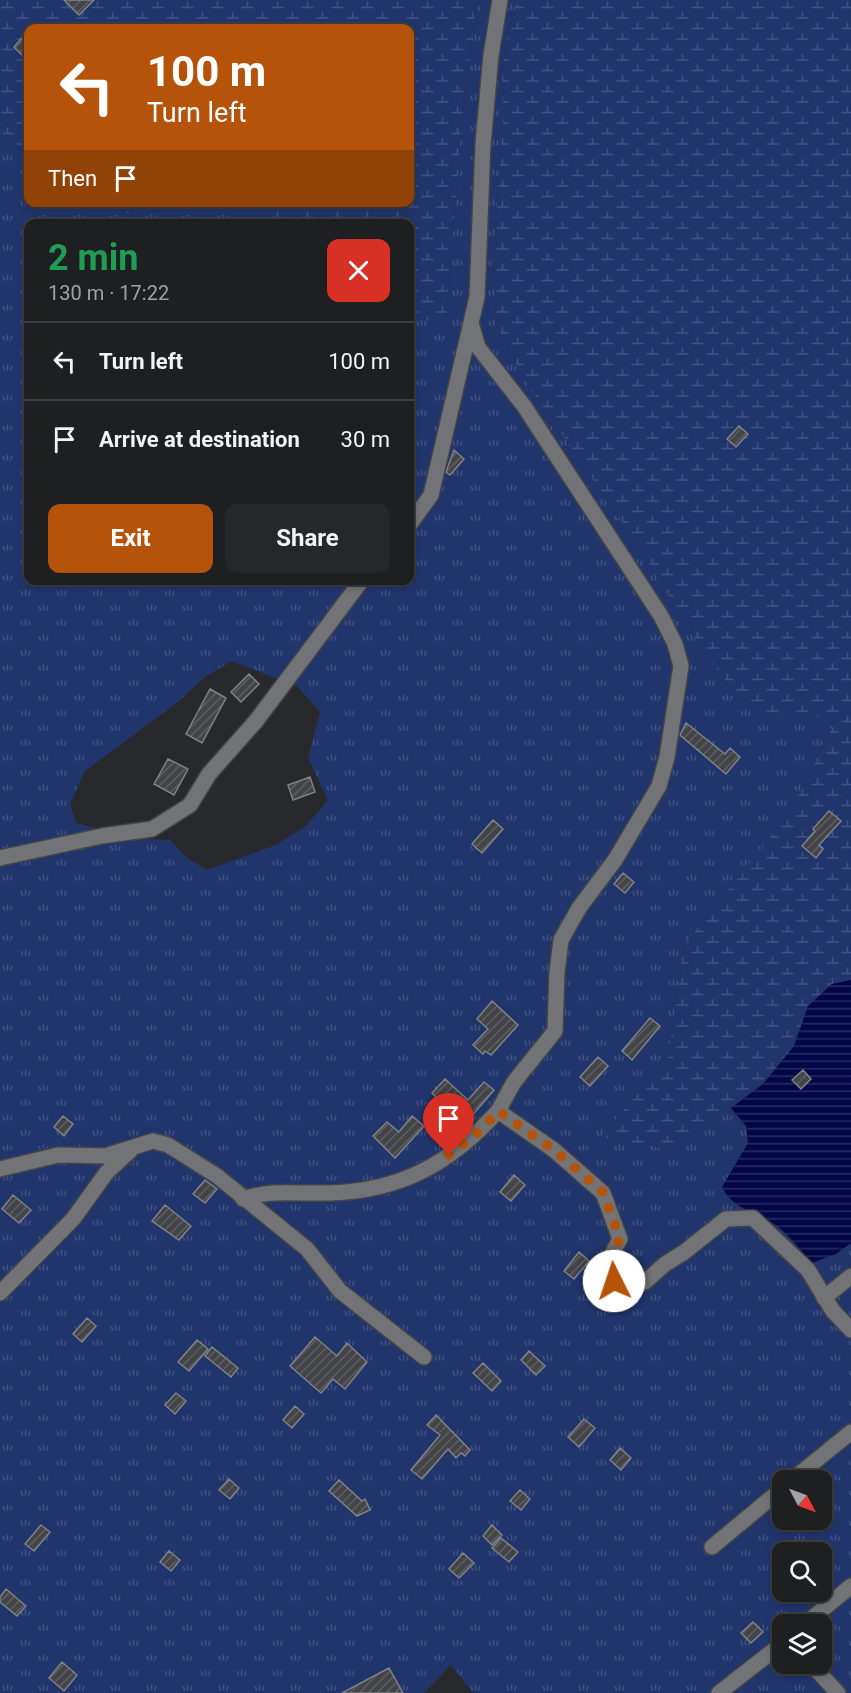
<!DOCTYPE html>
<html lang="en">
<head>
<meta charset="utf-8">
<style>
	body { margin:0; font-family:Roboto,sans-serif; background:#26272a; color:#f1f3f6; height:100vh; display:flex; flex-direction:column; font-size:22px; white-space:nowrap }
	* { box-sizing:border-box; margin:0 }
	p { font-size:20px; color:#a1a2a5 }
	.icon { flex:none; width:33px; height:33px; fill:none; stroke:currentColor; stroke-width:2; stroke-linecap:round; stroke-linejoin:round }
	.map { position:relative; flex:1; overflow:hidden }
	.side { position:absolute; left:24px; top:219px; width:390px; height:366px; display:flex; flex-direction:column; background:#1e1f21; border-radius:12px; box-shadow:0 3px 9px #0003,0 0 0 2px #3c3d3f }
	.side>* { flex:none }
	.top-card { position:absolute; left:24px; top:24px; width:390px; height:183px; border-radius:12px; box-shadow:0 3px 9px #0003,0 0 0 2px #3c3d3f; background:#b45309; color:#fff; overflow:hidden }
	.needle { width:39px; rotate:131deg }
	.controls { position:absolute; left:772px; top:1470px; display:grid; gap:12px }
	.controls a { display:grid; place-items:center; width:60px; height:60px; border-radius:12px; background:#1e1f21; box-shadow:0 3px 9px #0003,0 0 0 2px #3c3d3f; font-size:30px }
	.pin { position:absolute; display:grid; place-items:center; width:51px; height:51px; color:#fff; margin:-62px -26px; border-radius:50% 50% 50% 0; rotate:-45deg; box-shadow:0 0 6px #0007 }
	.pin .icon { rotate:45deg }
	.me { position:absolute; width:66px; margin:-33px; rotate:356deg; stroke-linejoin:round; filter:drop-shadow(0 0 4px #0008) }
	.turn { display:flex; align-items:center; gap:21px; height:126px; padding:0 24px; font-size:27px }
	.turn .icon { width:78px; height:78px; stroke-width:2.5 }
	.turn b { display:block; font-size:42px; line-height:51px }
	.then { display:flex; align-items:center; height:57px; padding:0 24px; background:#0003; gap:12px; font-size:22px }
	.round { display:grid; place-items:center; flex:none; width:63px; height:63px; border-radius:12px; background:#26272a }
	.headline { display:flex; align-items:center; justify-content:space-between; height:102px; padding:0 24px }
	h1 { font-size:36px; font-weight:700; line-height:45px; color:#1e9e55 }
	.primary-button { display:flex; gap:12px; margin-top:auto; padding:12px 24px }
	.primary-button a { flex:1; height:69px; border-radius:12px; background:#b45309; color:#fff; font-size:24px; font-weight:700; line-height:69px; text-align:center }
	.primary-button a+a { background:#26272a; color:#f1f3f6 }
	ul { padding:0; list-style:none }
	li { display:flex; align-items:center; gap:18px; height:78px; padding:0 24px; border-top:2px solid #3c3d3f }
	li div { flex:1 }
	li b { display:block; font-size:22px }
	li em { font-style:normal }
	.map>svg:first-child { display:block }
	.grass { fill:url(#grass-tufts); fill-rule:evenodd }
	.wetland { fill:url(#wetland-marsh) }
	.water { fill:url(#water-rules) }
	.building { fill:url(#building-hatch); stroke:#7f8185; stroke-width:1.5 }
	.lines { fill:none; stroke-linecap:round; stroke-linejoin:round }
	.minor-casing { stroke:#424446; stroke-width:18 }
	.minor { stroke:#727377; stroke-width:15 }
	.route { stroke:#b45309; stroke-width:10; stroke-dasharray:0 18 }
</style>
</head>
<body>
<div class="map">
<svg width="851" height="1693" viewBox="0 0 851 1693">
	<defs>
		<pattern id="grass-tufts" width="24" height="20" patternUnits="userSpaceOnUse" patternTransform="scale(1.5)"><rect width="24" height="20" fill="#21356d"/><path d="M3 7l-1-3M5 7V3M7 7l1-3M15 17l-1-3M17 17v-4M19 17l1-3" fill="none" stroke="#405181"/></pattern>
		<pattern id="wetland-marsh" width="20" height="14" patternUnits="userSpaceOnUse" patternTransform="scale(1.5)"><rect width="20" height="14" fill="#21356d"/><path d="M1 5h8M5 5V1M11 12h8M15 12V8" fill="none" stroke="#405181"/></pattern>
		<pattern id="water-rules" width="6" height="5" patternUnits="userSpaceOnUse" patternTransform="scale(1.5)"><rect width="6" height="5" fill="#030747"/><path d="M0 2.5h6" fill="none" stroke="#272a61"/></pattern>
		<pattern id="building-hatch" width="6" height="6" patternUnits="userSpaceOnUse" patternTransform="scale(1.5)"><rect width="6" height="6" fill="#424448"/><path d="M-1 1l2-2M0 6l6-6M5 7l2-2" fill="none" stroke="#5c5e62"/></pattern>
	</defs>
	<rect width="100%" height="100%" fill="#28292c"/>
	<path class="grass" d="M477 0H519L508 30 502 71 503 121 493 260 496 325 526 382 638 545 702 651 837 718 789 814 684 945 668 1058 602 1136 676 1151 731 1108 746 1126 748 1143 722 1187 740 1208 763 1217 790 1235 811 1263 836 1254 851 1243V1693H473L451 1665 424 1693H0V131L28 155V202L105 203 129 214 180 207 184 203H249L248 208 258 223 28 224V580H410V320L446 319 463 104ZM232 661 298 687 320 712 308 758 328 800 307 825 276 845 207 870 187 858 170 840 133 839 76 823 70 804 85 771 178 702 205 677ZM783 1480H822V1520H783ZM783 1552H822V1592H783ZM783 1624H822V1664H783Z"/>
	<path class="wetland" d="M0 0H477L463 104 446 320H410V224L258 223 247 208 249 202H410V28H28V155L0 131Z
		M519 0H851V980L832 984 808 1006 794 1046 763 1084 676 1151 601 1137 668 1058 684 945 789 814 837 718 753 714 702 651 638 545 526 382 496 325 493 260 503 121 502 71 508 30Z
		M105 203H184L181 207 129 214Z"/>
	<path class="water" d="M851 980V1243L836 1254 811 1263C797 1245 784 1228 763 1217 745 1207 732 1207 722 1187L748 1143 746 1126 731 1108 763 1084 794 1046 808 1006 832 984Z"/>
	<path class="building" d="M64 0H94L79 15Z
		M28 31V61L14 47Z
		M739 426 748 434 736 447 727 439Z
		M454 450 464 459 450 475 446 472Z
		M249 674 259 684 241 702 231 692Z
		M210 689 226 698 202 743 186 734Z
		M686 723 725 754 730 748 740 757 726 774 680 735Z
		M168 759 188 769 174 795 154 784Z
		M310 777 315 792 293 800 288 785Z
		M829 811 841 821 819 845 823 849 816 858 802 846 815 831 813 829Z
		M493 820 503 829 482 853 472 844Z
		M623 873 634 882 625 893 614 884Z
		M492 1001 518 1025 491 1055 485 1051 483 1054 473 1045 488 1029 477 1019Z
		M650 1018 660 1026 632 1060 622 1051Z
		M598 1057 608 1066 590 1086 580 1077Z
		M803 1070 811 1079 801 1089 792 1080Z
		M445 1079 468 1100 484 1082 494 1090 464 1125 432 1093Z
		M63 1116 73 1124 64 1136 54 1127Z
		M412 1116 424 1126 395 1158 373 1136 387 1122 399 1132Z
		M514 1175 525 1185 511 1201 500 1192Z
		M205 1180 217 1189 205 1203 193 1194Z
		M13 1195 31 1210 19 1223 2 1209Z
		M165 1205 191 1226 179 1240 152 1221Z
		M579 1252 589 1261 574 1279 564 1271Z
		M87 1318 96 1326 82 1342 73 1334Z
		M315 1337 337 1356 347 1343 367 1362 345 1389 333 1379 321 1393 290 1366Z
		M197 1340 208 1349 189 1371 178 1362Z
		M212 1347 238 1368 231 1377 205 1356Z
		M529 1351 545 1366 536 1375 521 1360Z
		M483 1363 501 1381 492 1391 473 1373Z
		M176 1393 186 1401 175 1414 165 1405Z
		M295 1406 304 1414 292 1428 283 1420Z
		M436 1415 470 1450 465 1456 461 1453 456 1458 448 1449 422 1479 411 1470 440 1435 427 1425Z
		M584 1419 595 1428 579 1447 568 1437Z
		M620 1448 631 1458 621 1470 610 1460Z
		M229 1479 239 1488 230 1499 219 1490Z
		M339 1480 362 1501 365 1499 370 1510 357 1516 329 1491Z
		M520 1490 530 1499 521 1510 510 1501Z
		M41 1525 50 1532 34 1551 25 1544Z
		M492 1525 502 1535 492 1545 483 1536Z
		M501 1538 518 1552 509 1562 492 1548Z
		M169 1551 180 1560 171 1571 160 1562Z
		M463 1553 474 1563 459 1578 449 1569Z
		M6 1589 26 1606 17 1616 0 1602V1597Z
		M753 1622 763 1632 751 1643 741 1633Z
		M62 1662 77 1675 64 1691 49 1678Z
		M389 1668 403 1693H342Z"/>
	<g class="lines">
		<g class="minor-casing">
			<path id="minor" d="M471 323 478 347 524 406 661 616 675 644 681 666 667 757 659 786 615 860 579 908 561 940 557 972 555 1031 514 1082 498 1111 554 1150 603 1193 620 1239 607 1263 614 1281 629 1286 645 1282 665 1264 683 1253 726 1219 753 1218 808 1270 833 1311 851 1330
				M410 524 431 495 477 297 483 144 491 55 500 0
				M0 858 102 836 152 829 190 805 209 774 256 721 362 580
				M0 1169 58 1155 105 1156 153 1141 168 1145 217 1176 307 1249 340 1291 424 1357
				M243 1199C271 1189 301 1194 330 1193 401 1191 451 1163 498 1111
				M0 1293 73 1219 107 1172 131 1150
				M824 1298 851 1276
				M792 1480 851 1432
				M712 1547 783 1488
				M805 1624 851 1586
				M811 1664 838 1693
				M719 1693 783 1643"/>
		</g>
		<use href="#minor" class="minor"/>
	</g>
	<g class="lines">
		<path class="route" d="M449 1155 480 1131 498 1111 554 1150 603 1192 620 1239 607 1263 614 1281"/>
	</g>
</svg>
<div class="controls">
<a><svg class="needle" viewBox="-14 -14 28 28"><path d="M0-13l5 13h-10z" fill="#e53935"/><path d="M0 13l5-13h-10z" fill="#a1a2a5"/></svg></a>
<a><svg class="icon" aria-label="search" viewBox="0 0 24 24"><circle cx="10" cy="10" r="6"/><path d="M15 15l6 6"/></svg></a>
<a><svg class="icon" aria-label="layers" viewBox="0 0 24 24"><path d="M12 4l9 5-9 5-9-5zM3 14l9 5 9-5"/></svg></a>
</div>
<div class="pin" style="left:449px;top:1155px;background:#d93025"><svg class="icon" aria-label="arrive" viewBox="0 0 24 24"><path d="M6 21V4h12l-3 4 3 4H6"/></svg></div>
<svg class="me" style="left:614px;top:1281px" viewBox="-20 -20 40 40"><circle r="19" fill="#fff"/><path d="M0-13L10 11 0 6-10 11z" fill="#b45309"/></svg>
<div class="top-card">
<div class="turn"><svg class="icon" aria-label="left" viewBox="0 0 24 24"><path d="M17 20v-9H6M10 6l-5 5 5 5"/></svg><div><b>100 m</b>Turn left</div></div>
<div class="then">Then<svg class="icon" aria-label="arrive" viewBox="0 0 24 24"><path d="M6 21V4h12l-3 4 3 4H6"/></svg></div>
</div>
<section class="side">
<div class="headline"><div><h1>2 min</h1><p>130 m · 17:22</p></div><a class="round" style="background:#d93025;color:#fff"><svg class="icon" aria-label="close" viewBox="0 0 24 24"><path d="M6 6l12 12M18 6L6 18"/></svg></a></div>
<ul>
<li><svg class="icon" aria-label="left" viewBox="0 0 24 24"><path d="M17 20v-9H6M10 6l-5 5 5 5"/></svg><div><b>Turn left</b></div><em>100 m</em></li>
<li><svg class="icon" aria-label="arrive" viewBox="0 0 24 24"><path d="M6 21V4h12l-3 4 3 4H6"/></svg><div><b>Arrive at destination</b></div><em>30 m</em></li>
</ul>
<div class="primary-button"><a>Exit</a><a>Share</a></div>
</section>
</div>
</body>
</html>
